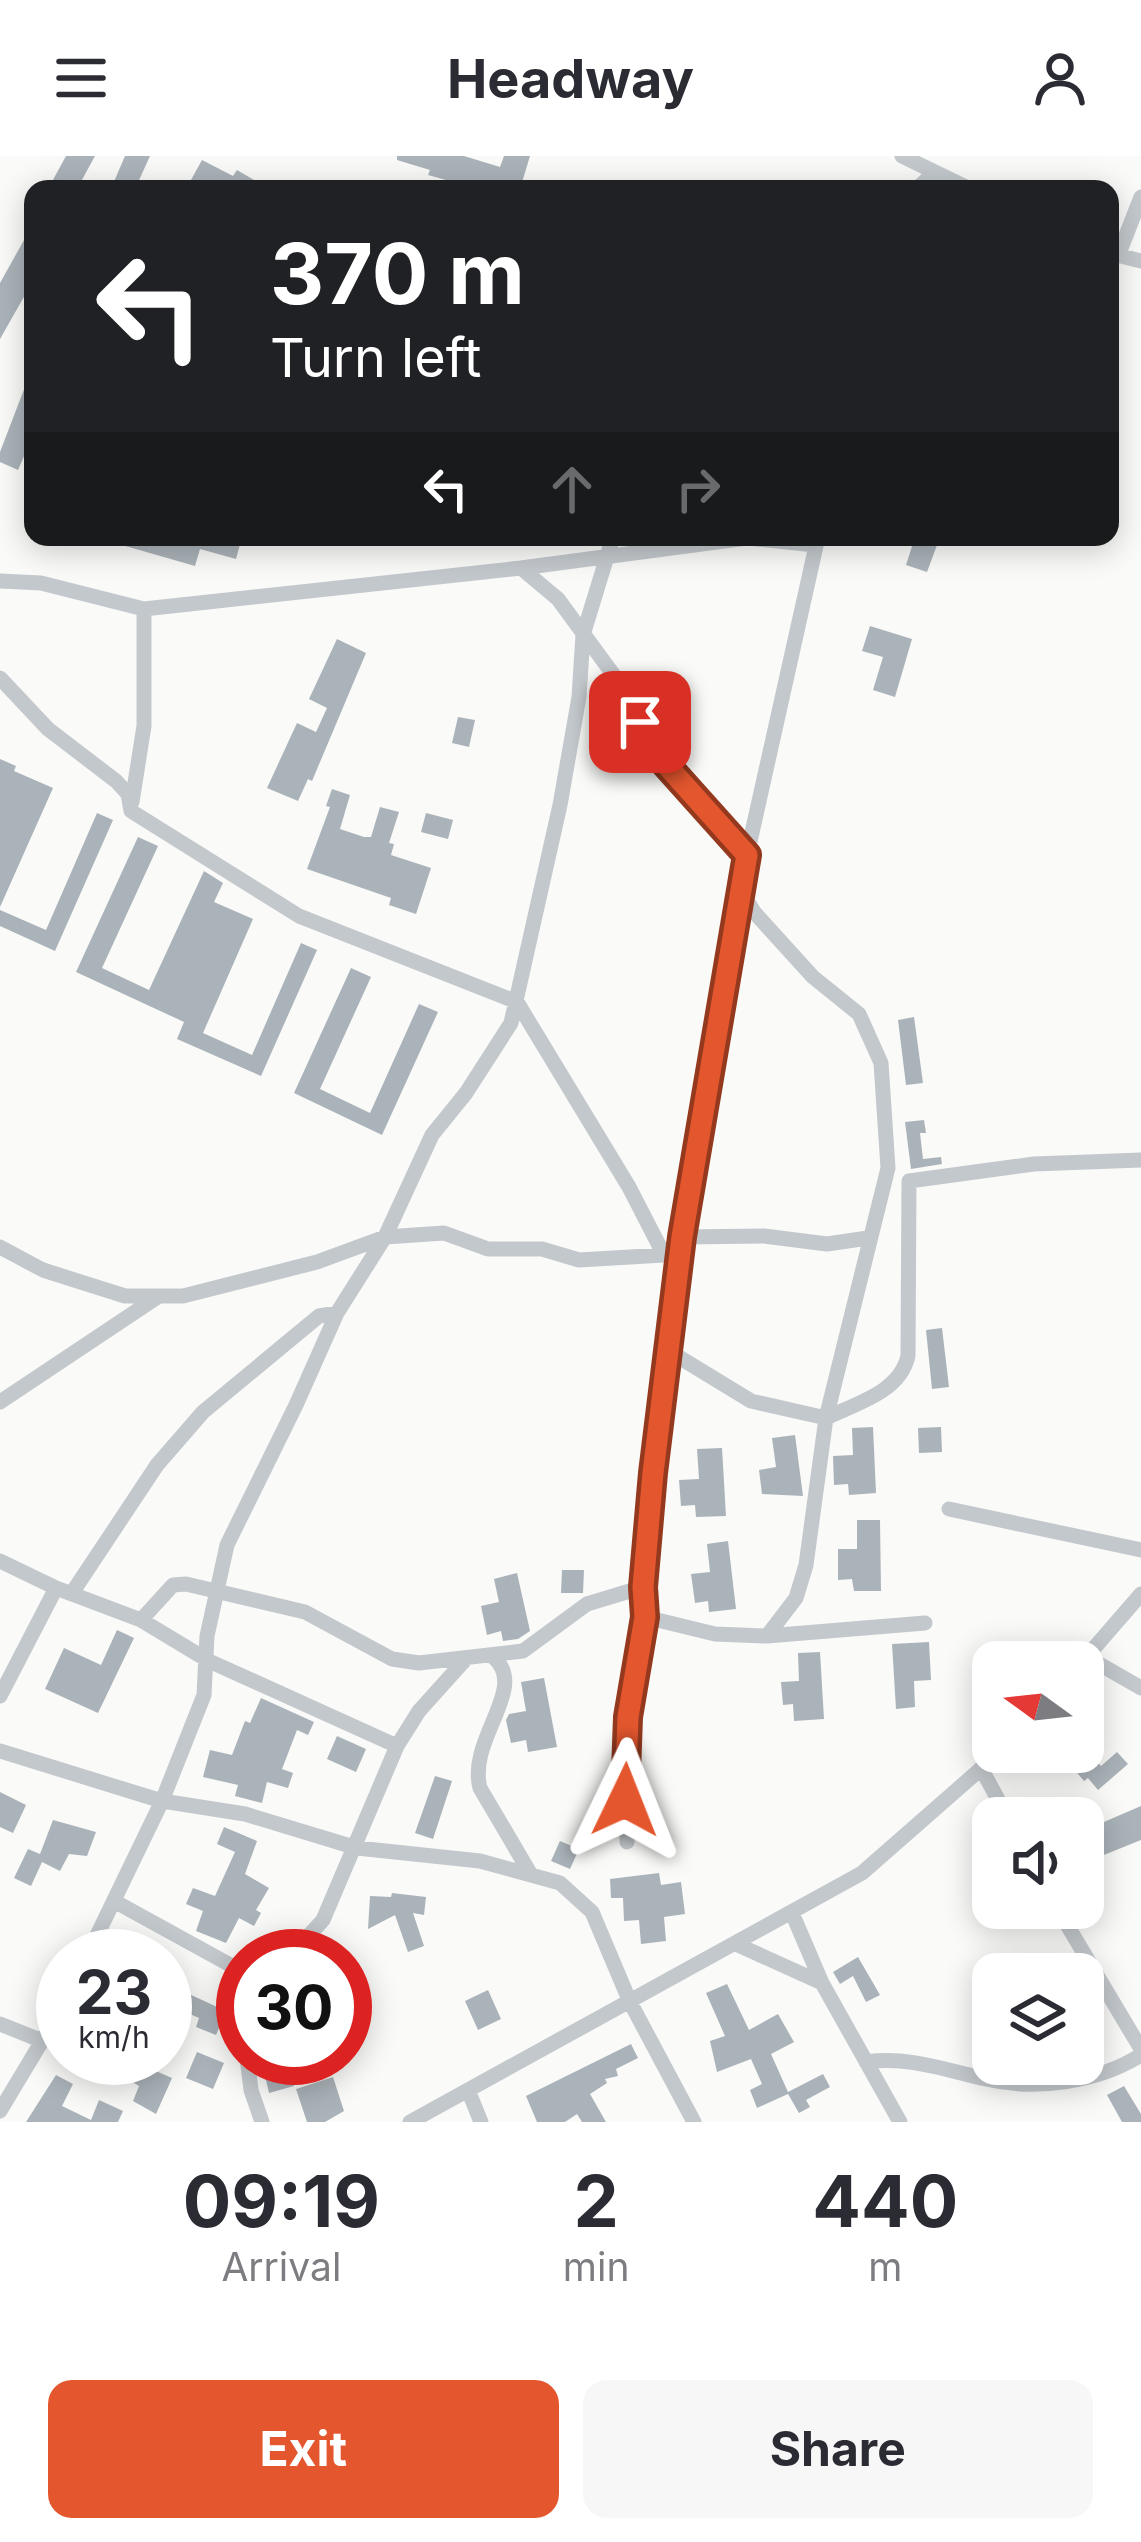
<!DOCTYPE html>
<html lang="en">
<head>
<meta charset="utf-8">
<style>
	body { margin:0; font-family:Inter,sans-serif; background:#f7f7f7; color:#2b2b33; height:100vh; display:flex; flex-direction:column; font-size:45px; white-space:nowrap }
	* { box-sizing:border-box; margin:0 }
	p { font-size:39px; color:#7c7c81 }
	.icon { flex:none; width:66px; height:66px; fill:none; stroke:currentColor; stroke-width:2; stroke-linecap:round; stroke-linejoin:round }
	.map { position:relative; height:1966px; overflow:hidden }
	.sheet { display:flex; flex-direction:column; background:#fff; flex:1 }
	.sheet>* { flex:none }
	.banner { position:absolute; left:24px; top:24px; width:1095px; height:366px; border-radius:24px; box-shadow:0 6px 30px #0003; background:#202124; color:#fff; overflow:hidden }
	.needle { width:78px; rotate:285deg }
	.controls { position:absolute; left:972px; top:1485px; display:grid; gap:24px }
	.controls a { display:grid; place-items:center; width:132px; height:132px; border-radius:24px; background:#fff; box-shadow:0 6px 30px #0003; font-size:60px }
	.speed { position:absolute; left:36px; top:1773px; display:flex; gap:24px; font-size:60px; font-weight:700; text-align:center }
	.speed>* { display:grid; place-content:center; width:156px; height:156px; border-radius:50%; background:#fff; box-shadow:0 6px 30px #0003; line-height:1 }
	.speed small { font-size:30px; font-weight:400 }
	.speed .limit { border:18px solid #d22; background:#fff; color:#111 }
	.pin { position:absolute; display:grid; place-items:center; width:102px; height:102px; color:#fff; margin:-51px; border-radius:24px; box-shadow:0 6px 18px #0006 }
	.me { position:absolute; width:132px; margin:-66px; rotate:2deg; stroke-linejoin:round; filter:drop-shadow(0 0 9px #0008) }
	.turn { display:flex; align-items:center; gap:42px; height:252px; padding:0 48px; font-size:54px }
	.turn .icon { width:156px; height:156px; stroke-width:2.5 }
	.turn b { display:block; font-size:84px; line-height:102px }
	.lanes { display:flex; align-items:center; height:114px; padding:0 48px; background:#0003; justify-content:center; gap:60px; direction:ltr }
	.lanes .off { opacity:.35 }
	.eta { display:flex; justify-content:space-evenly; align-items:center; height:204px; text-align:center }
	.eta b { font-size:72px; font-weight:700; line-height:84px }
	.cta { display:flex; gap:24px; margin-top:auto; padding:24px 48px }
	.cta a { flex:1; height:138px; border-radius:24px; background:#e4572e; color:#fff; font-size:48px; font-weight:700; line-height:138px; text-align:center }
	.cta a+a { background:#f7f7f7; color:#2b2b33 }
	header { display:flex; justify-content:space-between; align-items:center; height:156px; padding:0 48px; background:#fff; font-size:54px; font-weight:700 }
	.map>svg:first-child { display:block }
	.building { fill:#aab3b9 }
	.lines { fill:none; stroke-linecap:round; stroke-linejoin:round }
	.minor { stroke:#c3c8cc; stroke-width:15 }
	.route-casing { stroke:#94391e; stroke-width:30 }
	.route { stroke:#e4572e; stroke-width:21 }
</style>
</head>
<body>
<header><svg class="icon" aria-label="menu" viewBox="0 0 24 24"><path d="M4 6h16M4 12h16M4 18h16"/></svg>Headway<svg class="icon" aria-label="person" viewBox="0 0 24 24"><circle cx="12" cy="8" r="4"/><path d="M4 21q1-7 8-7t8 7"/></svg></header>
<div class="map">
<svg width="1141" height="1966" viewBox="0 0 1141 1966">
	<rect width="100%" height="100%" fill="#fafaf8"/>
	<path class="building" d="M66 0H95L77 33H48Z
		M125 0H150L135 33 113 28Z
		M397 0H464L500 11 504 0H530L520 33H478L428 19 430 14 397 4Z
		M202 4 233 20 237 14 254 24 251 30 256 33H186Z
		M33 68V125L0 183V127Z
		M33 210V280L18 314 0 306V296Z
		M108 381H242L236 403 200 393 195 410 108 385Z
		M915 381H940L927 416 906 409Z
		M870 470 912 483 895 541 873 534 883 501 862 495Z
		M337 483 366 497 312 625 308 623 298 645 267 632 297 567 316 576 327 552 309 543Z
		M458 561 475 564 469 591 452 587Z
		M0 603 16 610 14 615 53 632 0 751Z
		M332 633 350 639 340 673 364 681H371L380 651 399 656 389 687 394 688 391 699 431 712 416 758 389 749 391 742 307 713 330 651 326 650Z
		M97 657 113 664 55 795 0 770V754L46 774Z
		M426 657 453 664 448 683 421 676Z
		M138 681 158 690 102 812 149 834 204 715 223 727 214 746 253 763 203 877 252 899 301 787 317 794 261 920 177 883 184 866 76 816Z
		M351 812 371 821 320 933 370 957 419 848 438 856 382 979 294 937Z
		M914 861 923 927 906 929 898 864Z
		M924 964 926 977H920L923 1003 941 1001 942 1008 911 1013 905 966Z
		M942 1172 949 1231 932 1233 926 1174Z
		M873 1271 876 1337 849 1339 848 1328 834 1329 833 1300 853 1299 852 1272Z
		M941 1271 942 1296 919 1297 918 1272Z
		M795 1279 803 1340 762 1338 759 1314 776 1311 772 1282Z
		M722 1292 726 1360 696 1361 695 1349 681 1350 679 1324 699 1323 697 1293Z
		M857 1364H880L881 1435H854L852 1423 838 1424V1393H857Z
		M728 1385 736 1453 709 1456 708 1445 695 1447 691 1418 710 1416 707 1388Z
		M562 1414H584L583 1437H561Z
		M517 1417 530 1475 518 1483 503 1485 501 1475 487 1479 481 1450 499 1446 494 1423Z
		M117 1474 134 1482 98 1557 45 1533 64 1492 101 1509Z
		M929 1486 931 1524 914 1525 915 1551 896 1553 892 1488Z
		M820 1496 824 1563 794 1565 793 1548 783 1549 781 1526 799 1525 798 1497Z
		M544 1522 557 1591 528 1596 526 1584 511 1587 506 1564 509 1558 526 1555 521 1526Z
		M261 1542 314 1566 308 1579 297 1574 282 1613 293 1617 288 1632 267 1626 262 1647 235 1640 238 1629 203 1621 210 1594 232 1599 245 1565 250 1567Z
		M337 1580 366 1593 356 1616 327 1603Z
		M1117 1596 1128 1608 1098 1634 1088 1622 1084 1625 1073 1612 1090 1598 1101 1610Z
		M435 1620 452 1625 433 1683 415 1677Z
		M0 1636 26 1649 13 1677 0 1671Z
		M1141 1650V1684L1089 1705 1083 1692V1675Z
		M53 1664 96 1676 87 1700 69 1698 60 1715 42 1706 31 1730 14 1722 28 1693 40 1698Z
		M224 1671 257 1685 245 1718 269 1732 256 1754 261 1757 254 1770 239 1762 226 1787 196 1775 203 1755 186 1748 193 1732 215 1740 235 1696 217 1688Z
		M560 1685 579 1693 570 1713 551 1705Z
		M659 1717 661 1729 681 1726 685 1758 664 1761 666 1785 641 1788 639 1764 624 1765 623 1742H611L610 1723Z
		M392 1737 426 1741 424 1759 413 1757 424 1790 408 1796 395 1759 368 1773 370 1740 391 1741Z
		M858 1801 880 1839 866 1846 853 1820 840 1828 833 1816Z
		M165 1827 226 1855 216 1879 196 1871 199 1862 176 1852 165 1873Z
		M727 1828 749 1874 778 1858 794 1886 771 1898 788 1936 823 1918 830 1931 806 1944 810 1951 799 1957 788 1938 757 1952 750 1934 762 1928 751 1903 717 1916 710 1885 725 1880 706 1837Z
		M488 1834 501 1863 478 1874 465 1845Z
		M631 1888 638 1902 616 1913 618 1920 605 1923 607 1927 590 1938 606 1966H582L577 1958 565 1966H537L526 1940Z
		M197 1896 224 1907 213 1933 186 1922Z
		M287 1905 294 1930 269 1937 263 1911Z
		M142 1909 172 1922 156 1958 133 1945 139 1930 134 1927Z
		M56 1919 73 1928 62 1950 91 1964 99 1944 123 1955 118 1966H26Z
		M333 1921 344 1955 325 1966H307L296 1933Z
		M1124 1930 1141 1958V1966H1122L1107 1939Z"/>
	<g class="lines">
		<path class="minor" d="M902 0 970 33
			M916 33 934 17
			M1113 98 1141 105
			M1118 100 1141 41
			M521 412 558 443 629 540 652 593 747 699
			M0 425 41 427 144 453 521 412 747 382 815 389
			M0 522 48 573 116 625 128 638 131 655 299 760 517 846 629 1031 664 1099
			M132 646 144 570V453
			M0 1091 43 1114 125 1140H183L317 1106 385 1081 444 1077 488 1093H542L579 1104 664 1099 682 1081 764 1080 827 1088 868 1082
			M669 1195 751 1245 826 1262 888 1012 881 907 859 858 813 821 754 756 741 735
			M0 1246 159 1140
			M949 1353 1141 1394
			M0 1405 56 1432 141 1464 209 1505 397 1590
			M72 1437 157 1309 203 1256 319 1160 337 1157
			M645 1461 715 1478 767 1480 796 1442 806 1409 826 1262C857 1247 900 1236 908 1200L909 1025 1034 1008 1141 1004
			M141 1464 173 1429 186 1428 305 1456 392 1503 419 1507 523 1495 587 1448 643 1431
			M767 1480 925 1467
			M492 1500C531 1531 467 1582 480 1632L530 1717
			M1087 1501 1141 1532
			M1082 1506 1141 1438
			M0 1540 56 1432
			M0 1595 162 1645 245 1658 357 1692 480 1705 560 1727 592 1756 630 1846 694 1966
			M981 1612 1008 1662
			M627 1686 628 1561 645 1461 643 1431 653 1317 682 1081 747 699 818 381
			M114 1745 243 1816
			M1057 1752 1141 1893
			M792 1757 822 1827 900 1966
			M738 1789 822 1827
			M87 1800 162 1645 204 1539 207 1480 227 1389 296 1249 337 1157 385 1081 432 979 466 937 511 867 560 649 579 541 583 479 613 381
			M290 1800 323 1764 397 1590 419 1555 464 1505
			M0 1868 40 1884
			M247 1902 251 1934 262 1966
			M866 1906C909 1900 945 1914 986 1923 1036 1935 1098 1926 1141 1899
			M468 1934 481 1966
			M0 1955 63 1850
			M410 1966 862 1717 1000 1596"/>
	</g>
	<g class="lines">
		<g class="route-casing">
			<path id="route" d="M625 1644 628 1561 645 1461 643 1431 653 1317 682 1081 747 699 652 593 640 566"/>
		</g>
		<use href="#route" class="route"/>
	</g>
</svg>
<div class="controls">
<a><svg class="needle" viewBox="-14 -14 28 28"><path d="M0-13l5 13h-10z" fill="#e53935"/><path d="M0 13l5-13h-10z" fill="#7c7c81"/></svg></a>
<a><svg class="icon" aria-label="sound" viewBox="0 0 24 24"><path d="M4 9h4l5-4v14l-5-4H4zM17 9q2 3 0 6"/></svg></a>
<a><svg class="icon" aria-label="layers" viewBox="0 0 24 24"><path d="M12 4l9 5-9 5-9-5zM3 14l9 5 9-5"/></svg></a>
</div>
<div class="speed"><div>23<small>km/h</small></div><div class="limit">30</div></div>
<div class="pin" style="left:640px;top:566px;background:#d93025"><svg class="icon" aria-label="arrive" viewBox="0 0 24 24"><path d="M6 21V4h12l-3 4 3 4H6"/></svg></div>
<svg class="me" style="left:625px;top:1644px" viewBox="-20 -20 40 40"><path d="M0-17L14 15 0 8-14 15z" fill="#e4572e" stroke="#fff" stroke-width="4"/></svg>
<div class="banner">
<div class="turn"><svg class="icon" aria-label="left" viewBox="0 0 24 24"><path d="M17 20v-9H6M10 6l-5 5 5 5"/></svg><div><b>370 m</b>Turn left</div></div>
<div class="lanes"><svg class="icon" aria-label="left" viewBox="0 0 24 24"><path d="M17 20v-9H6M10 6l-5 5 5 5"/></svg><svg class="icon off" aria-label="ahead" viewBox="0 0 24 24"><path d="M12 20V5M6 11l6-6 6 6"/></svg><svg class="icon off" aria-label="right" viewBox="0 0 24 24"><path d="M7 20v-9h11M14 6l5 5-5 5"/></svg></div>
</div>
</div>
<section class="sheet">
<div class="eta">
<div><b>09:19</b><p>Arrival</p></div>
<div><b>2</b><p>min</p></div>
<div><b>440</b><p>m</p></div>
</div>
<div class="cta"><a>Exit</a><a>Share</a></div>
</section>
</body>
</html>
